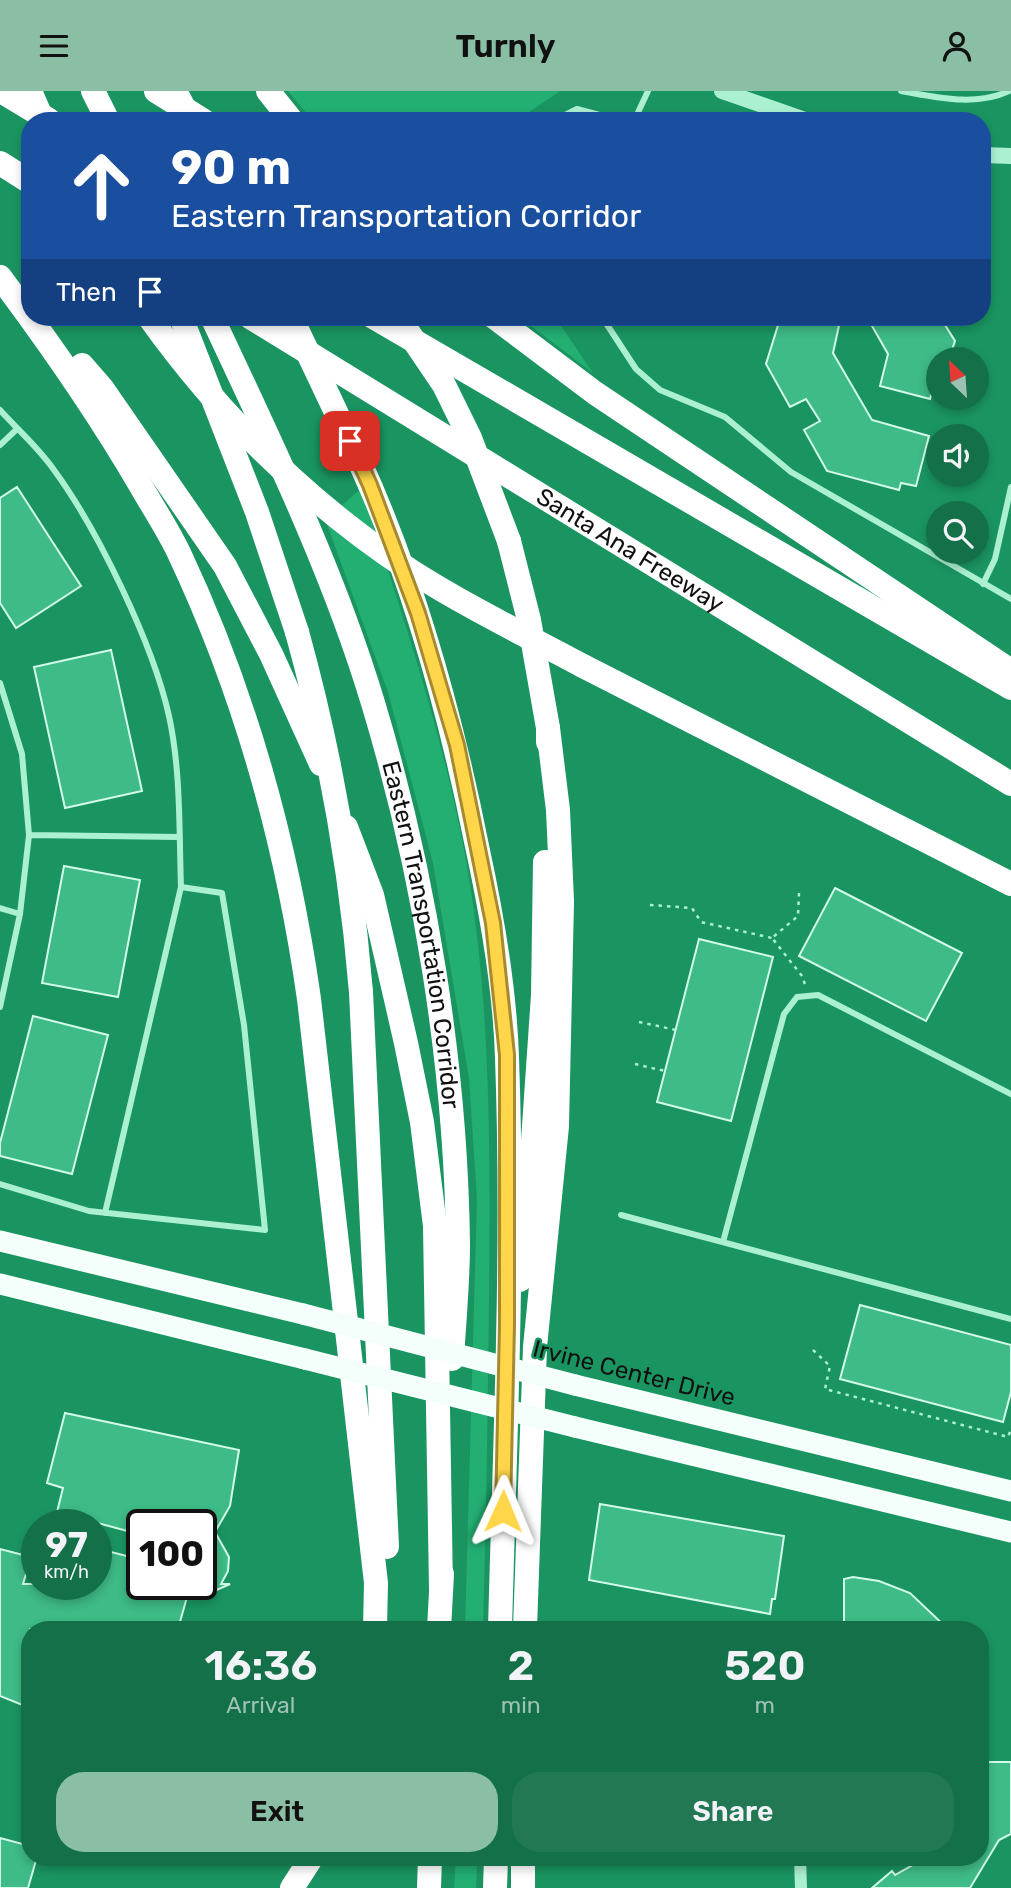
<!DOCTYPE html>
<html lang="en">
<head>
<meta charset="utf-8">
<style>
	body { margin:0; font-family:Rubik,sans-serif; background:#217853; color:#f1f3f6; height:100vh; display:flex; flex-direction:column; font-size:26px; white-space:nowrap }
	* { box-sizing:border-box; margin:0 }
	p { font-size:23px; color:#9dc1b4 }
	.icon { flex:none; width:38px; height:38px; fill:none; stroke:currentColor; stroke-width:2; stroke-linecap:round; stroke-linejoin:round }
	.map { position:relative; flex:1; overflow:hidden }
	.panel { position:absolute; left:21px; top:1530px; width:968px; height:245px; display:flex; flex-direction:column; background:#147049; border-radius:28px; box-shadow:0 4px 10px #0003 }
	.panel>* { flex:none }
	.banner { position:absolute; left:21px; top:21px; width:970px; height:214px; border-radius:28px; box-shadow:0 4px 10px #0003; background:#1a4fa0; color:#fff; overflow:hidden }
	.needle { width:46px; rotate:335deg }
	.controls { position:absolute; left:926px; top:256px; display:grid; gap:14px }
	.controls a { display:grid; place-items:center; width:63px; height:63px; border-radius:50%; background:#147049; box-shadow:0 4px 10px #0003; font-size:35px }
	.speed { position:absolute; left:21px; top:1418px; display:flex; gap:14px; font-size:35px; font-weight:700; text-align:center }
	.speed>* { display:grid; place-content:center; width:91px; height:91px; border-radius:50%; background:#147049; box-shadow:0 4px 10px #0003; line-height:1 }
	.speed small { font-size:18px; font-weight:400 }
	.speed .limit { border:4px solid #111; border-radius:10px; background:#fff; color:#111 }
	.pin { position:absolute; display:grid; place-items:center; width:60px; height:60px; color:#fff; margin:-30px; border-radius:14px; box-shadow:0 4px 10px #0006 }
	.me { position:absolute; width:77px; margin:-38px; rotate:1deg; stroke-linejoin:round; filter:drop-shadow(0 0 5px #0008) }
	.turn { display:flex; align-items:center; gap:24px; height:147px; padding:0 35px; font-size:32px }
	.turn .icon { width:91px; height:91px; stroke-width:2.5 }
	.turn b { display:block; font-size:49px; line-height:60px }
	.then { display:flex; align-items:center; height:66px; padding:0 35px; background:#0003; gap:14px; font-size:26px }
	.eta { display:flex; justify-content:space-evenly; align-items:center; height:119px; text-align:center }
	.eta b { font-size:42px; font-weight:600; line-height:49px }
	.primary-button { display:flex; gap:14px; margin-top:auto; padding:14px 35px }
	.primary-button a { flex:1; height:80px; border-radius:28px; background:#8abfa5; color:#111; font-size:28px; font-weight:600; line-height:80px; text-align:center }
	.primary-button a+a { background:#217853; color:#f1f3f6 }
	header { display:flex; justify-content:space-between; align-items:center; height:91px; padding:0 35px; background:#8abfa5; color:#111; font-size:32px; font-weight:600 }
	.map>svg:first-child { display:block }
	.green { fill:#23ae72 }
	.building { fill:#3ebb86; stroke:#d2fbe9; stroke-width:2 }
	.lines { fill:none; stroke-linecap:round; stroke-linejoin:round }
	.path { stroke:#acf0d2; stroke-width:2.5; stroke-dasharray:3.5 5; stroke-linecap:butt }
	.service { stroke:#acf0d2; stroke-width:6 }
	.minor { stroke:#acf0d2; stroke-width:12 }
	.tertiary { stroke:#acf0d2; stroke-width:16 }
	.primary { stroke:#f4fffb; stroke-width:21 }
	.motorway { stroke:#fff; stroke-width:24 }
	.primary-bridge { stroke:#f4fffb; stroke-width:21 }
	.motorway-bridge { stroke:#fff; stroke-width:24 }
	.route-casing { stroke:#a68a30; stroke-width:18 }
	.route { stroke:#ffd54a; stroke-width:12 }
	.labels { text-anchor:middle; stroke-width:5; stroke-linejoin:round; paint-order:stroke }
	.street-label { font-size:24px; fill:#111; stroke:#1a9561 }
</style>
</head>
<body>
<header><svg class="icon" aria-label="menu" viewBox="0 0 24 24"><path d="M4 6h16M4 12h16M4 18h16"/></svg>Turnly<svg class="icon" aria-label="person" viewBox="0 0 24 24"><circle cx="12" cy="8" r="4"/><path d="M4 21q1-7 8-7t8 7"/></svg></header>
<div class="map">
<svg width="1011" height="1797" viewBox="0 0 1011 1797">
	<rect width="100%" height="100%" fill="#1a9561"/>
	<path class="green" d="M288 0H560L516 30H313Z
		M519 226H555L593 282Z
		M361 398C408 540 458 686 476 836 491 960 490 1083 489 1207 488 1318 486 1428 483 1538H465L477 1108 469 987 433 772 388 601 325 428Z
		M456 1766H477L476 1797H454Z"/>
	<path class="building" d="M790 226H826L840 230 833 262 872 329 929 345 916 395 901 392 899 399 827 380 804 339 820 330 806 308 790 316 766 273 779 231Z
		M888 226H940L955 250 949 268H938V294H934L930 308 880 295 888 263 872 235Z
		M17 396 81 495 16 537 0 512V407Z
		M111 559 142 700 65 717 34 576Z
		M64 775 140 789 118 906 42 892Z
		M835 797 962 862 926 930 799 865Z
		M699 848 773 866 731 1030 657 1011Z
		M33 925 108 944 72 1083 0 1065V1052Z
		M860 1214 1011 1254V1301L1003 1331 840 1288Z
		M65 1322 239 1359 230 1415 215 1441 229 1466 228 1480 221 1493H230L201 1506H187L178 1538H30V1617L0 1605V1458L31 1466 23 1493H96V1457L142 1469V1493H201V1433H142V1444L57 1421 63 1397 47 1392Z
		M600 1413 784 1445 775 1508H772L770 1523 589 1489Z
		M853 1486 879 1490 910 1502 948 1538H844V1488Z
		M980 1671H1011V1743L999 1749 970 1797H872L892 1780 895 1784 927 1766H980Z
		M0 1747 30 1755V1766H37L28 1797H0Z"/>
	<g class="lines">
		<path class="path" d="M799 802 798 825 772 847 802 885 806 896
			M650 814 692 817 701 831 772 847
			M639 931 676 939
			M635 973 665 980
			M813 1259 830 1275 825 1298 1008 1346 1011 1338"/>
		<path class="service" d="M901 0C936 6 975 16 1009 0
			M553 30 577 18 622 30
			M634 30 648 0
			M602 226 636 278 660 299 725 326 791 381 1011 508
			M0 319C18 339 39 357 54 379 98 439 153 553 169 625 181 680 179 740 181 796L222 802 244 934 265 1139 89 1120 0 1093
			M0 354 17 338
			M983 493 995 468 1011 396
			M0 592 22 663 29 744 20 823 0 817
			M29 744 179 746
			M0 916 20 823
			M105 1122 181 796
			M621 1124 1011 1228
			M723 1151 784 923 797 906 818 904 1011 1003"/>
		<path class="minor" d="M800 1766 801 1797"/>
		<path class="tertiary" d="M722 0 808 30
			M982 64 1011 65"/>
		<path class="primary" d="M0 1150 303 1223
			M0 1193 305 1268
			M575 1294 1011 1400
			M575 1336 1011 1441"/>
		<g class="motorway">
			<path d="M1 0 49 29"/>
			<path d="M93 0 108 30"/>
			<path d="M156 0 204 30"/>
			<path d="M268 0 292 30"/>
			<path d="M0 72 30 91"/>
			<path d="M0 186C51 254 99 323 142 397 154 418 168 439 179 462 246 604 287 753 309 908L376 1492 375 1538"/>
			<path d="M181 226 257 421 297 541"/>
			<path id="s1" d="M212 226C271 352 333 479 373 612 425 784 456 975 458 1154 458 1192 454 1231 452 1268"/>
			<path id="s2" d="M250 226 1011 693"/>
			<path d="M373 226 1011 597"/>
			<path d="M494 226 595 302 1011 580"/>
			<path d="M82 274 102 297 225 475 271 563 321 673"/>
			<path d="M361 374C416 495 451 625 477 755 492 824 505 896 507 967 514 1157 505 1348 500 1538"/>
			<path d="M509 450 529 529 548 637V651"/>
			<path d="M583 575 1011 793"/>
			<path d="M346 736 372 804 406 952 422 1031 435 1135 441 1498"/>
			<path d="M361 901 387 1456"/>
			<path d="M520 1189 529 1108 543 904 545 771"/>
			<path d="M439 1538 442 1483"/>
			<path d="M525 1538 535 1256 557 1035 562 810 558 719 548 637"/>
			<path d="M292 1797 312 1766"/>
			<path d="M429 1797 430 1766"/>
			<path d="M495 1797 496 1766"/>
			<path d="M523 1797V1766"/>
		</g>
		<path class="primary-bridge" d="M303 1223 575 1294
			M305 1268 575 1336"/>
		<path class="motorway-bridge" d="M30 0 43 30
			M175 0 191 30
			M149 226C220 325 309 413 411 480 466 515 525 544 583 575
			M291 226 361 374
			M398 226 444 294 470 347 509 450
			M297 541C330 660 351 778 361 901"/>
	</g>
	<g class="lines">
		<g class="route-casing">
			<path id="route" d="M350 350 370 394 418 522 457 654 493 832 507 964V1233L503 1420"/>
		</g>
		<use href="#route" class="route"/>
	</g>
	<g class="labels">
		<g class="street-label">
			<text dy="8" stroke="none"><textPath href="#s2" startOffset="446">Santa Ana Freeway</textPath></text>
			<text dy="8" stroke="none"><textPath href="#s1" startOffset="656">Eastern Transportation Corridor</textPath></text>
			<text transform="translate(634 1282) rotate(14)" y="8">Irvine Center Drive</text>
		</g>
	</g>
</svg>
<div class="controls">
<a><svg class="needle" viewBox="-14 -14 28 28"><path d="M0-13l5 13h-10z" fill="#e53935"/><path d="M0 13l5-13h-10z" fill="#9dc1b4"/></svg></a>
<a><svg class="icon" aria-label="sound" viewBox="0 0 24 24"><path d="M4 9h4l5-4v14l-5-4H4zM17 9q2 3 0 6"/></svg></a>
<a><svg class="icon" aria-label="search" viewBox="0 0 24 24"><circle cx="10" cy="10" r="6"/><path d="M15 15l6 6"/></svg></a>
</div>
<div class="speed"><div>97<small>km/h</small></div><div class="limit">100</div></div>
<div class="pin" style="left:350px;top:350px;background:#d93025"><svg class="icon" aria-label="arrive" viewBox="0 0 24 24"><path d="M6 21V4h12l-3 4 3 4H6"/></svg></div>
<svg class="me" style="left:503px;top:1420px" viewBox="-20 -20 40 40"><path d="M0-17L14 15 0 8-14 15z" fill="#ffd54a" stroke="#fff" stroke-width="4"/></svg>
<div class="banner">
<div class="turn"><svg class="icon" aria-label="ahead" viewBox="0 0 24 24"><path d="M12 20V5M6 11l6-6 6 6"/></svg><div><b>90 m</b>Eastern Transportation Corridor</div></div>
<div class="then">Then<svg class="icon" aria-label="arrive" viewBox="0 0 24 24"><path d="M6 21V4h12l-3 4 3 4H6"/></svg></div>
</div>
<section class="panel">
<div class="eta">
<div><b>16:36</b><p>Arrival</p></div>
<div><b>2</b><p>min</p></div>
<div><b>520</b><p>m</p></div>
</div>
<div class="primary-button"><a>Exit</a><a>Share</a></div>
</section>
</div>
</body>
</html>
